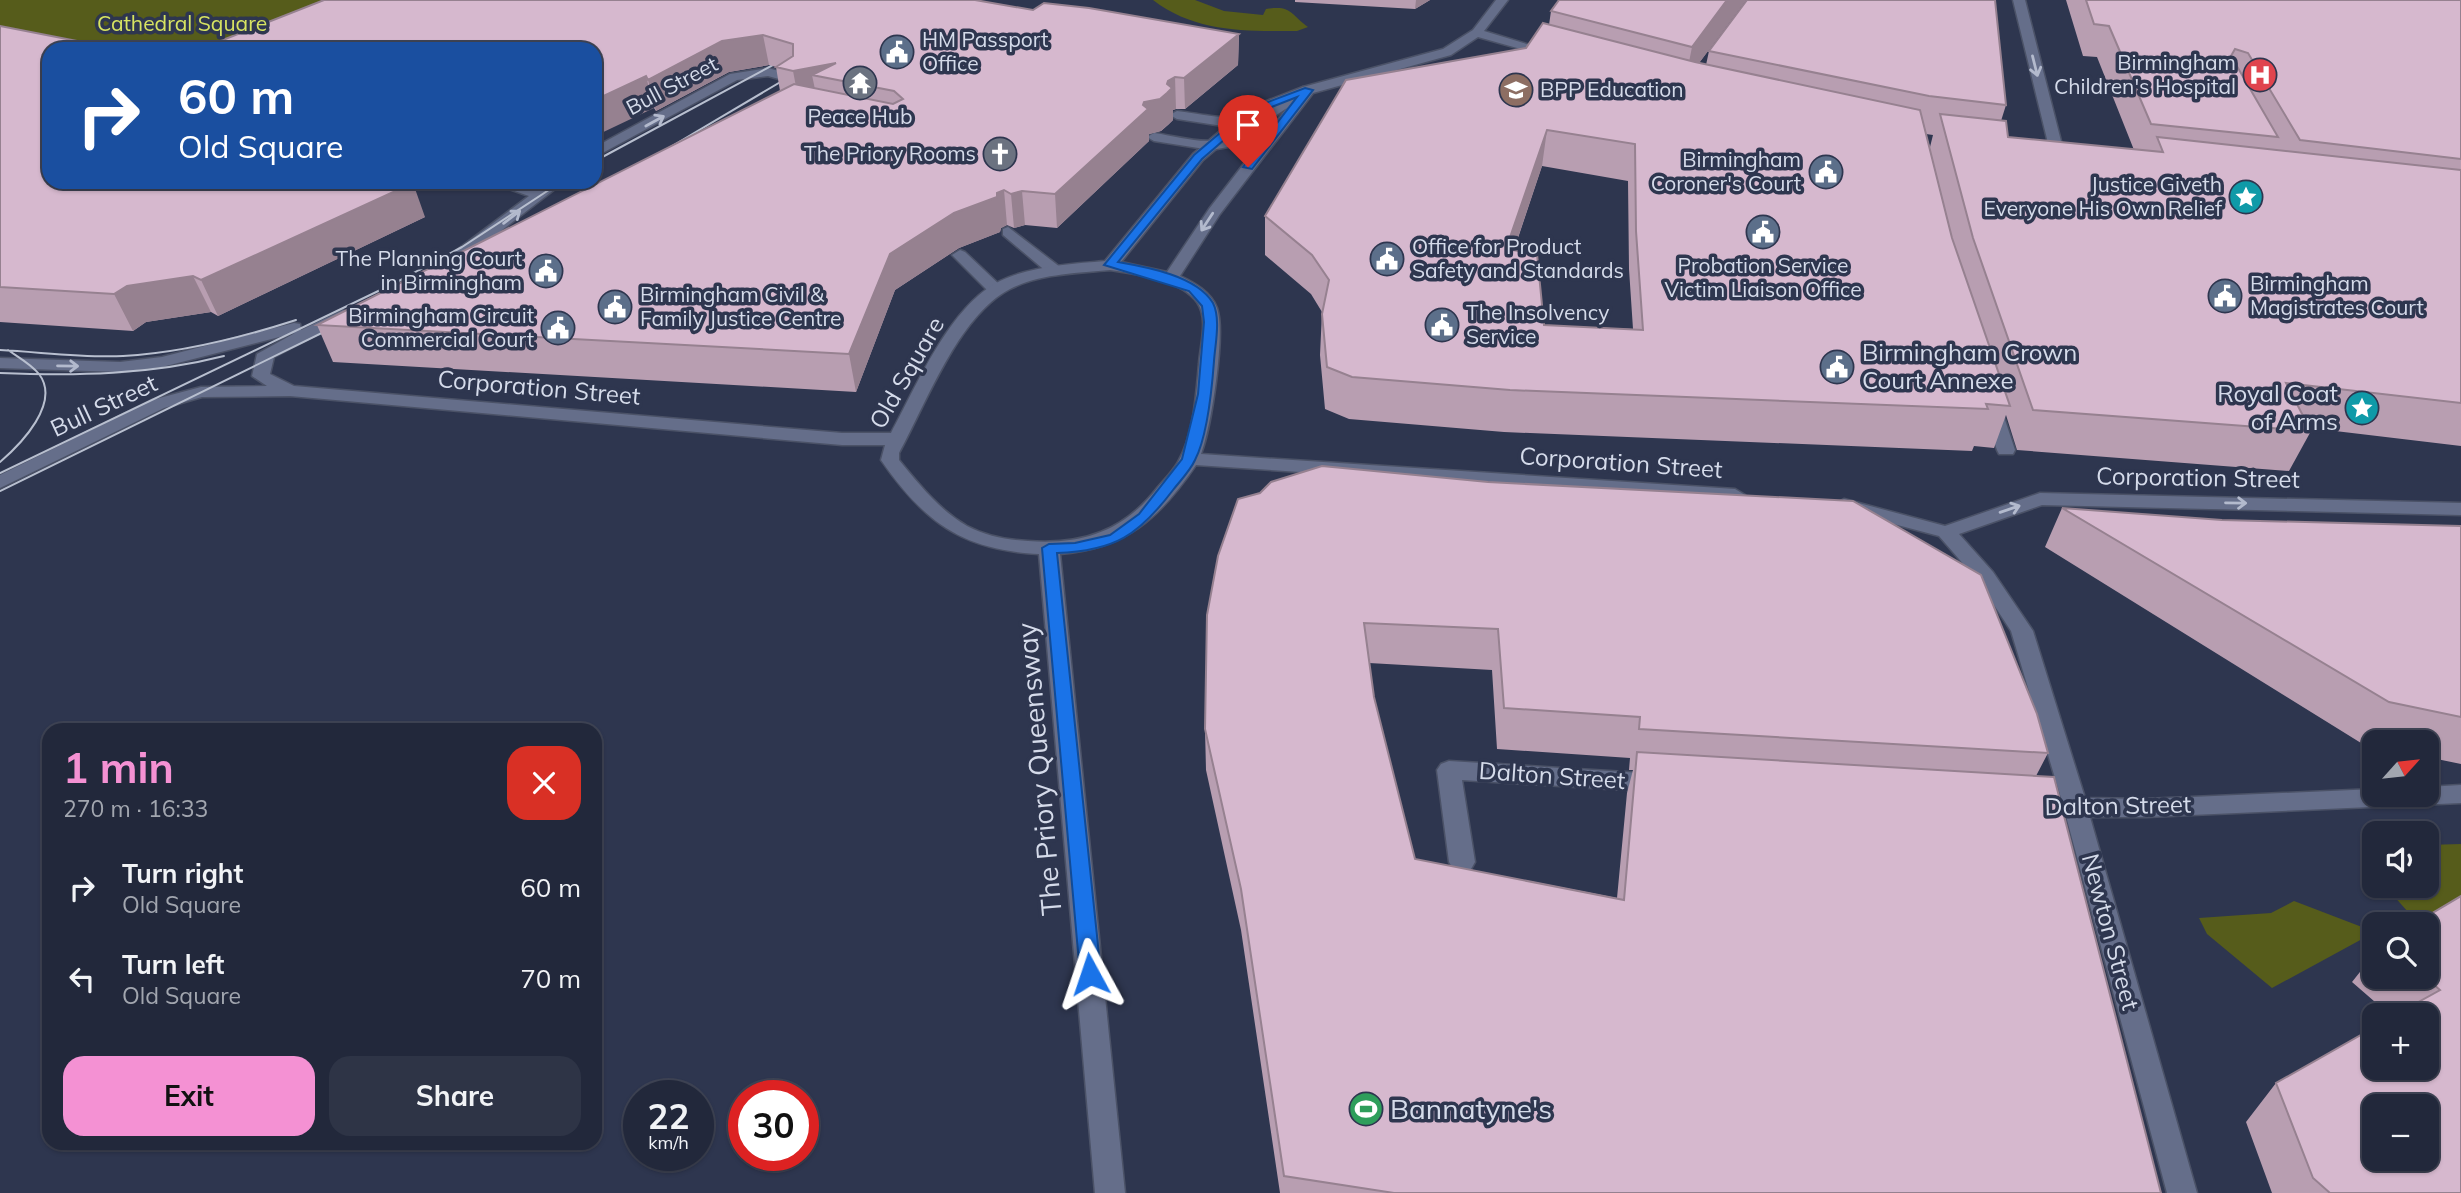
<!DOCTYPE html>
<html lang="en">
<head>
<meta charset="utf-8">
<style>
	body { margin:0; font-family:Mulish,sans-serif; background:#2e3446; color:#f1f3f6; height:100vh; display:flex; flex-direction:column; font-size:26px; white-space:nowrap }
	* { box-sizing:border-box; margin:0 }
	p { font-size:23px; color:#a2a6af }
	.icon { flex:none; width:38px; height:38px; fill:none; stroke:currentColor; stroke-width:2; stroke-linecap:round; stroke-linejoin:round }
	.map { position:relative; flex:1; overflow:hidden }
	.drawer { position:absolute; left:42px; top:723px; width:560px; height:427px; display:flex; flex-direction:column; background:#22283b; border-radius:21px; box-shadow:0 2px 5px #0004,0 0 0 2px #3f4455 }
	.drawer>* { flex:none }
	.hud { position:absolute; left:42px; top:42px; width:560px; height:147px; border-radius:21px; box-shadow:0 2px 5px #0004,0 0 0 2px #3f4455; background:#1a4fa0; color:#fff; overflow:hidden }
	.needle { width:46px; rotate:63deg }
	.buttons { position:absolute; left:2362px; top:730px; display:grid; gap:14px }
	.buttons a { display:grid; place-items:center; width:77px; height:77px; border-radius:14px; background:#22283b; box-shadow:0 2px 5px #0004,0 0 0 2px #3f4455; font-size:35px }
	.speed { position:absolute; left:623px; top:1080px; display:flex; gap:14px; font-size:35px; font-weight:700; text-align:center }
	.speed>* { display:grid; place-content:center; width:91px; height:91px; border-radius:50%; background:#22283b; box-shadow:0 2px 5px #0004,0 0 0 2px #3f4455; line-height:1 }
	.speed small { font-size:18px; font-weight:400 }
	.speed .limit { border:10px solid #d22; background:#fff; color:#111 }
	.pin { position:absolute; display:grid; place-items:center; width:60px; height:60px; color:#fff; margin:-72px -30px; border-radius:50% 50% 50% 0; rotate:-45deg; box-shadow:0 0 7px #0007 }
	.pin .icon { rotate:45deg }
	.me { position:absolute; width:77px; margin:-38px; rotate:355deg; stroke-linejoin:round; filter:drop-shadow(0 0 5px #0008) }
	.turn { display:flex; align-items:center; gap:24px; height:147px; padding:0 21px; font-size:32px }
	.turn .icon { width:91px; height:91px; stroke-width:2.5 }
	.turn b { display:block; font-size:49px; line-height:60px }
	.round { display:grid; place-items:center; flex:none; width:74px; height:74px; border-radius:21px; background:#2e3446 }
	.summary { display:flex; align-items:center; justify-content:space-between; height:119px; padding:0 21px }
	h1 { font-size:42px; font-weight:700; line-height:52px; color:#f491d3 }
	.button { display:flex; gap:14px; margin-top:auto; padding:14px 21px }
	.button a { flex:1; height:80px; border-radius:21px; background:#f491d3; color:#111; font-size:28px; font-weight:700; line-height:80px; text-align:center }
	.button a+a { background:#2e3446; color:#f1f3f6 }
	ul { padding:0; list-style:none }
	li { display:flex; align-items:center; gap:21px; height:91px; padding:0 21px }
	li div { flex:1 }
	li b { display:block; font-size:26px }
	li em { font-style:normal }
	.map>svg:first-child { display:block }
	.green { fill:#565c1b }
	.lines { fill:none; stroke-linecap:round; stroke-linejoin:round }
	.lane-casing { stroke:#4b5267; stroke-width:3 }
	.street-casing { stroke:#4b5267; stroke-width:3 }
	.lane { fill:#656e8a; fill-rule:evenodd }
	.street { fill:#656e8a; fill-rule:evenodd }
	.tram { stroke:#b8bfcf; stroke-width:2 }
	.wall { fill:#b89eb1; fill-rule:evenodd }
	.shaded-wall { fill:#968190 }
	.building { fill:#d6b8ce; stroke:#968190; stroke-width:2; fill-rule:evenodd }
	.oneway { stroke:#b3bacd }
	.route { fill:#1a73e8; stroke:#114b97; stroke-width:2 }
	.labels { text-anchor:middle; stroke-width:7; stroke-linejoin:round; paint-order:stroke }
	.far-park-label { font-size:21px; fill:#d7e462; stroke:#2e364f }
	.far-poi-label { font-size:21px; fill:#d5dbea; stroke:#2e364f; text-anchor:start }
	.far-street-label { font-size:21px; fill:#d5dbea; stroke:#2e364f }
	.poi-label { font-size:24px; fill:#d5dbea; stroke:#2e364f; text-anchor:start }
	.street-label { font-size:24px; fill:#d5dbea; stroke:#2e364f }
	.near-street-label { font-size:28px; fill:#d5dbea; stroke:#2e364f }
	.near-poi-label { font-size:28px; fill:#d5dbea; stroke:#2e364f; text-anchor:start }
</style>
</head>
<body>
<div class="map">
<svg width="2461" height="1193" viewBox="0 0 2461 1193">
	<rect width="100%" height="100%" fill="#2e364f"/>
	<path class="green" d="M0 0H364L241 49H124L0 26Z
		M1153 0H1195L1224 11 1263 15 1266 9C1292 5 1290 14 1308 27L1297 31C1246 31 1196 33 1153 0Z
		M2461 844V918L2440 931 2408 912 2385 886H2427V845Z
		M2294 901 2375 932 2272 988 2207 934 2199 918 2271 913Z"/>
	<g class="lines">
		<g class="lane-casing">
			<path id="lane" d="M1303 87 1314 90 1269 120 1240 145 1211 150 1154 141 1147 137 1154 133C1189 138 1217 151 1245 126L1236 128 1177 119 1170 115 1177 111C1246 121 1244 124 1303 87Z
				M1008 227 1060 267V273H1048L1003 235V229Z
				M960 250 965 252 1002 287V293H990L952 255Z"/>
		</g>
		<g class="street-casing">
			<path id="street" d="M1496 0H1508L1484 31 1556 53V59L1478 37 1451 55 1313 93 1220 214 1180 276C1195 283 1211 292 1217 308 1226 333 1211 428 1201 454L1735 489 1745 495 1735 501 1196 465C1160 518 1125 549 1060 554L1125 1193H1095L1039 554C962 550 924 522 881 460L885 445H842L290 396 202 397 164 408 0 488V475L152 400 201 387 267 386 252 376 257 354 295 333 162 367 120 372 0 368V358L120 362 162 357 294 323 300 324 301 330 343 310 351 315 349 318 274 357 270 374 294 386 842 433H891C916 387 950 305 1000 281 1031 266 1071 264 1105 261L1193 154 1246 109 1303 87 1443 49 1473 30ZM1293 100 1209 209 1167 272 1121 262 1203 160 1256 115ZM1110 270C1137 274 1180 279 1197 302 1209 319 1200 345 1199 364 1196 396 1194 434 1178 462 1173 471 1165 479 1158 487 1124 531 1083 545 1028 541 1007 540 986 536 967 526 939 510 919 484 899 460V453C926 404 958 316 1010 289 1039 274 1077 273 1110 270Z
				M2013 0H2025L2062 145 2032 155 2027 154V148L2048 143Z
				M768 68 797 76 799 79 794 90H784L786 81 768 76 737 80 595 157V147L730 74Z
				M489 182H511L538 190 548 182H564L457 265H445V259L529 196Z
				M1991 400 2000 405 2015 450 2013 454H1999L1997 450 1982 405Z
				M2040 493 2461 503V515L2042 505 1959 534 1993 572 2033 631 2085 798 2146 799 2375 789V794H2427V787L2461 785V803L2146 817H2090L2197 1193H2167L2066 816 2024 813 2021 807 2024 801 2061 798 2011 631 1979 582 1939 536 1837 509 1834 505 1844 499 1945 526Z
				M1449 761 1658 774 1666 777 1670 783 1666 789 1658 792 1462 780 1475 862 1471 869 1462 872 1453 869 1449 862 1437 770 1441 764Z"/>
		</g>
		<use href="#lane" class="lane"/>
		<use href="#street" class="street"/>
		<path class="tram" d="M662 152 794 74
			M595 161 786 58
			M0 350C41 352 82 358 123 356 182 353 240 338 296 320
			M0 373C76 376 150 375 224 356
			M0 462C21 444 61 403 39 374 31 364 18 357 8 350
			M0 473 397 282 462 247 561 182
			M0 491 338 325"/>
	</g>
	<path class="wall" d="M324 0 1033 10 1239 34 1238 65 1185 109H1176L1173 110V120L1168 125 1161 131 1149 134V141L1057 228 1025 225 1014 228 1007 225 1001 228 1000 232 959 248 895 290 856 392 333 362 317 325 780 91 776 67 769 65 729 72 656 111 654 108Z
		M1295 0H1430L1415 9 1295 2Z
		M1746 0 1699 63 1706 65 1709 51 2006 105 2001 121 2008 137 2134 150 2097 57 2083 56 2066 0H2461V446L2310 428 2311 431 2289 471 2017 450 2006 415 1994 448 1974 446 1972 451 1504 432 1349 419 1325 409 1320 355 1322 312 1311 294 1265 255V216L1526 48 1549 25 1551 11ZM1926 134 1933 135 1930 147ZM1542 166 1628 181 1629 269 1633 329 1544 325 1514 250Z
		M0 26 425 217 218 316 211 312 146 322 133 331 0 322Z
		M2062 508 2222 520 2461 526V764L2427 757V742H2375V746L2361 743 2045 547Z
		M1218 556 2048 753 2036 776 2161 1193H1280L1241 930 1206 770 1205 729ZM1369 663 1492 670 1497 749 1630 758 1629 770H1633L1627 793 1617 898 1415 859 1374 697Z
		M2461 896V1193H2272L2246 1122 2276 1083 2427 1015H2390L2352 982 2375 953V976H2427Z"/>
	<path class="shaded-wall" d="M1416 0H1430L1415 9Z
		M1727 0H1746L1685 82 1692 47Z
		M1239 34 1238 65 1185 109 1184 78Z
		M763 35 769 65 729 72 656 111 648 80 722 41Z
		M836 63 812 75 817 99 799 102 793 71Z
		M646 76 654 108 595 136V100Z
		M1175 77 1176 109 1173 110V120L1161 131 1149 134V141L1057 228 1055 194 1143 105 1144 102 1167 84 1168 81Z
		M1547 130 1542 166 1501 288 1506 249Z
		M413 183 425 217 218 316 201 280Z
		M1004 190 1007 225 1001 228 1000 232 959 248 895 290 856 392 849 354 890 254 954 213Z
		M1022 191 1025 225 1014 228 1011 194Z
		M193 276 211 312 146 322 133 331 114 294 127 286Z"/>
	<path class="building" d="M324 0H975L1033 10 1044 3 1089 8 1239 34 1184 78 1175 77 1168 81 1167 84 1172 88 1167 93 1160 99 1144 102 1143 105 1148 109 1055 194 1022 191 1011 194 1004 190 997 193V197L954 213 890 254 849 354 317 325 794 84 893 104 903 99 894 91 812 75 836 63 793 71 776 67 793 56V44L763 35 722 41 648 80 646 76 595 100V49H200Z
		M1559 0H1727L1692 47 1551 11Z
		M1747 0H1995L2006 105 1929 96 1709 51Z
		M2086 0H2461V159L2300 140 2248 53 2235 49 2231 56 2278 137 2151 124 2109 26 2094 24Z
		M1543 23 1695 62 1920 110 1952 238 2010 406 1986 404 1988 409 1510 390 1352 377 1327 367 1322 314 1329 280 1312 255 1265 216 1346 80 1526 48ZM1547 130 1635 144 1636 231 1643 330 1544 325 1537 254 1506 249Z
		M0 26 118 49H49V182L413 183 201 280 193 276 127 286 114 294 0 287Z
		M1940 114 2006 121 2008 137 2163 152 2157 137 2461 170V403L2286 383 2311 431 2033 410 1973 238Z
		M1322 466 1488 482 1853 501 1981 575 2037 714 2048 753 1639 729 1640 717 1504 708 1498 629 1364 623 1374 697 1415 859 1624 900 1637 752 2054 777 2161 1193H1394L1284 1176 1241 889 1205 729 1207 615 1218 556 1238 499 1260 493 1271 482Z
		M2062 508 2222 520 2461 526V717L2389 702Z
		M2461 896V1193H2330L2313 1178 2276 1083 2375 1027V1068H2427V1015H2395L2440 990 2424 976H2427V924H2414ZM2375 1106H2427V1158H2375Z"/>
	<defs><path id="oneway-shaft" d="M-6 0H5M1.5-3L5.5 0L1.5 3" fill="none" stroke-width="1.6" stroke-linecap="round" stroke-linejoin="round" transform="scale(1.75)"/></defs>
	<g class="oneway">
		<use href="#oneway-shaft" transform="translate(2035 66) rotate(76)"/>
		<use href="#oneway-shaft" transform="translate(655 121) rotate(-29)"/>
		<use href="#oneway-shaft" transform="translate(512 217) rotate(-37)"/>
		<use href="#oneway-shaft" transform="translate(1207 222) rotate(123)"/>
		<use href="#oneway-shaft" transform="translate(68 366) rotate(1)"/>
		<use href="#oneway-shaft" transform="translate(2236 503) rotate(1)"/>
		<use href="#oneway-shaft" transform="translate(2010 509) rotate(-19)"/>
	</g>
	<path class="route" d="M1305 88 1313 90 1252 169 1243 167 1297 97 1254 114 1202 159 1118 262C1147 267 1197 276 1213 303 1221 319 1215 345 1214 361 1212 388 1207 437 1195 460 1190 471 1180 481 1173 490 1139 535 1115 551 1057 553L1101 974 1098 980 1090 983 1083 980 1080 974 1042 548 1049 544 1075 543 1110 535 1139 514 1182 459 1198 394 1204 322 1202 306 1189 291 1104 265 1194 155 1247 110Z"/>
	<defs>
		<g id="civic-disc" transform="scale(1.75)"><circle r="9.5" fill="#5c6f8a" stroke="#2e364f"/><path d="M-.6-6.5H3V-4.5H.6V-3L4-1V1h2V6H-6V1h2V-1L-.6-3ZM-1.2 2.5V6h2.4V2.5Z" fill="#fff"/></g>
		<g id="hospital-disc" transform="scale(1.75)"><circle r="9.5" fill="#e0444e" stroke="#2e364f"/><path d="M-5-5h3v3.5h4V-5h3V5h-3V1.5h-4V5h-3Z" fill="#fff"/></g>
		<g id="temple-disc" transform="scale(1.75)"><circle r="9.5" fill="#6b7280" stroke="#2e364f"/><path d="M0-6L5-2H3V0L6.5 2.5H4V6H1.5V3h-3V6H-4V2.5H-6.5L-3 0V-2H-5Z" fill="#fff"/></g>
		<g id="university-disc" transform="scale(1.75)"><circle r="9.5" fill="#8d6e63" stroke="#2e364f"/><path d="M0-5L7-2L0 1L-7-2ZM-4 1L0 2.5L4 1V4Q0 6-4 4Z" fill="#fff"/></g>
		<g id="church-disc" transform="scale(1.75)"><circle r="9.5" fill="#6b7280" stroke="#2e364f"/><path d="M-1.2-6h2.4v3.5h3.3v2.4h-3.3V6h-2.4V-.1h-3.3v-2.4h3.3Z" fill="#fff"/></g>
		<g id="sight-disc" transform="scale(1.75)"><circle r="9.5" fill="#0f9aa8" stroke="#2e364f"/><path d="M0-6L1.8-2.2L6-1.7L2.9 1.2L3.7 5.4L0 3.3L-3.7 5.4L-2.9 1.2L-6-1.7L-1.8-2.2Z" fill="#fff"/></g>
		<g id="stadium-disc" transform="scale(1.75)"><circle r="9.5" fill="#2e9e5b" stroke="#2e364f"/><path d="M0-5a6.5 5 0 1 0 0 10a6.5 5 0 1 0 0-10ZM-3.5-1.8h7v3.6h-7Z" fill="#fff"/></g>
	</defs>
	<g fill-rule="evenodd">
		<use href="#civic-disc" x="897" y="52"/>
		<use href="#hospital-disc" x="2260" y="75"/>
		<use href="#temple-disc" x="860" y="83"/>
		<use href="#university-disc" x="1516" y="90"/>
		<use href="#church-disc" x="1000" y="154"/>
		<use href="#civic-disc" x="1826" y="172"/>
		<use href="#sight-disc" x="2246" y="197"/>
		<use href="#civic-disc" x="1763" y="232"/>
		<use href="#civic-disc" x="1387" y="259"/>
		<use href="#civic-disc" x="546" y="271"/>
		<use href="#civic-disc" x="2225" y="296"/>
		<use href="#civic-disc" x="615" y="307"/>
		<use href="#civic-disc" x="1442" y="325"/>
		<use href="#civic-disc" x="558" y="328"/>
		<use href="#civic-disc" x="1837" y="367"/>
		<use href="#sight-disc" x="2362" y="408"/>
		<use href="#stadium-disc" x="1366" y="1109"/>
	</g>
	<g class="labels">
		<g class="far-park-label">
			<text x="182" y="31">Cathedral Square</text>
		</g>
		<g class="far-poi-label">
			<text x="922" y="47">HM Passport<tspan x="922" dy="24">Office</tspan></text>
			<text x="2236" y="70" text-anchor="end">Birmingham<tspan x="2236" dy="24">Children's Hospital</tspan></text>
			<text x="1540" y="97">BPP Education</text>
			<text x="860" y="124" text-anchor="middle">Peace Hub</text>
			<text x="976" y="161" text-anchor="end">The Priory Rooms</text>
			<text x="1801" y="167" text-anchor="end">Birmingham<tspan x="1801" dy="24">Coroner's Court</tspan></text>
			<text x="2222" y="192" text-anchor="end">Justice Giveth<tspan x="2222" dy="24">Everyone His Own Relief</tspan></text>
			<text x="1412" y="254">Office for Product<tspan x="1412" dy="24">Safety and Standards</tspan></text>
			<text x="522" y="266" text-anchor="end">The Planning Court<tspan x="522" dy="24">in Birmingham</tspan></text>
			<text x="1763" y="273" text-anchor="middle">Probation Service<tspan x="1763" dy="24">Victim Liaison Office</tspan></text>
			<text x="2250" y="291">Birmingham<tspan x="2250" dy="24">Magistrates Court</tspan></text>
			<text x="640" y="302">Birmingham Civil &amp;<tspan x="640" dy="24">Family Justice Centre</tspan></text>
			<text x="1466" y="320">The Insolvency<tspan x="1466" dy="24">Service</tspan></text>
			<text x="534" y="323" text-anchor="end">Birmingham Circuit<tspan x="534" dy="24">Commercial Court</tspan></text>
		</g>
		<g class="far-street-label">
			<text transform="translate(672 86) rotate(-28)" y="7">Bull Street</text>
		</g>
		<g class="poi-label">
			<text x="1862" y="361">Birmingham Crown<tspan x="1862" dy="28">Court Annexe</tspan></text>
			<text x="2338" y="402" text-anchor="end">Royal Coat<tspan x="2338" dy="28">of Arms</tspan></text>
		</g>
		<g class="street-label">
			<text transform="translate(907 373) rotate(-60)" y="8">Old Square</text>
			<text transform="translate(539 388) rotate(5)" y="8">Corporation Street</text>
			<text transform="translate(104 406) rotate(-25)" y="8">Bull Street</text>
			<text transform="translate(1621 463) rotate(4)" y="8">Corporation Street</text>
			<text transform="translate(2198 478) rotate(1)" y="8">Corporation Street</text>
			<text transform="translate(1552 776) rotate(4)" y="8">Dalton Street</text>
			<text transform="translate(2118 806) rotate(-1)" y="8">Dalton Street</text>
			<text transform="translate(2110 932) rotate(75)" y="8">Newton Street</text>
		</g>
		<g class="near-street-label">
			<text transform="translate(1039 769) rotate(-95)" y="10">The Priory Queensway</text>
		</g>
		<g class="near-poi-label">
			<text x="1390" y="1119">Bannatyne's</text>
		</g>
	</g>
</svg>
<div class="buttons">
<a><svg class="needle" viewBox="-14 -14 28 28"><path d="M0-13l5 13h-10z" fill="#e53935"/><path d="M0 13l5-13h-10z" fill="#a2a6af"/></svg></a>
<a><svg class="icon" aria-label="sound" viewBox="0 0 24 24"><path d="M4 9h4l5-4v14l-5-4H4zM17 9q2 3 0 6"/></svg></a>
<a><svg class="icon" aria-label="search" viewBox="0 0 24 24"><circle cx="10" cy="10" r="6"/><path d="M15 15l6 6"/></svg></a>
<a>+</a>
<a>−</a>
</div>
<div class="speed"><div>22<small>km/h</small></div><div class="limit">30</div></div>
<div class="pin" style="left:1248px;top:167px;background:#d93025"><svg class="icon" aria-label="arrive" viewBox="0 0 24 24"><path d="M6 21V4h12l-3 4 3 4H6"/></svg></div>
<svg class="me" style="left:1090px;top:974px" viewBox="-20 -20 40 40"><path d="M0-17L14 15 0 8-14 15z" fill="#1a73e8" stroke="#fff" stroke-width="4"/></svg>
<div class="hud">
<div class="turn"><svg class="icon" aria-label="right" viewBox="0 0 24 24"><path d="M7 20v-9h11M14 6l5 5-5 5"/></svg><div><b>60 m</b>Old Square</div></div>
</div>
<section class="drawer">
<div class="summary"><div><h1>1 min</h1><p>270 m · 16:33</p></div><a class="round" style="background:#d93025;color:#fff"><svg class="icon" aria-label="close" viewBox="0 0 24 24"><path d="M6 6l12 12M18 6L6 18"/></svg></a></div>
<ul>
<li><svg class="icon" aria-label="right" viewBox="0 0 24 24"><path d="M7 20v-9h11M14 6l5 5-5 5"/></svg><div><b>Turn right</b><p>Old Square</p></div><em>60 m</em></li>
<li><svg class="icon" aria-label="left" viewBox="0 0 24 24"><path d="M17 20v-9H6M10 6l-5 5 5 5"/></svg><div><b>Turn left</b><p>Old Square</p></div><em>70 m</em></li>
</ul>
<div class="button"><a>Exit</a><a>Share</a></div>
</section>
</div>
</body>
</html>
